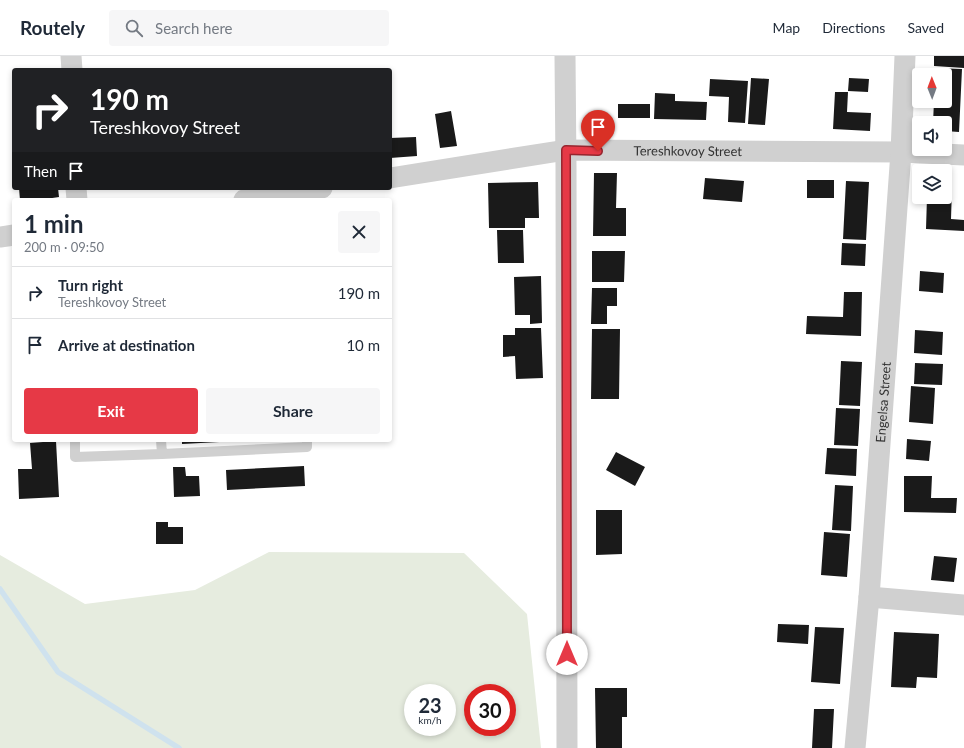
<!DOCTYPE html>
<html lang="en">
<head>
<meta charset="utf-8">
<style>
	body { margin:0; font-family:Lato,sans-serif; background:#f6f6f7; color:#1f2937; height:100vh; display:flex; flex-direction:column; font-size:15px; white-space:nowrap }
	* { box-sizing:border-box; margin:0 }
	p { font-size:13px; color:#747a83 }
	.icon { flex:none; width:22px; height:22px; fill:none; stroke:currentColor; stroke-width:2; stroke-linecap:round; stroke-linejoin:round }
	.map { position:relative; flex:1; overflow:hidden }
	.side { position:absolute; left:12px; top:142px; width:380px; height:244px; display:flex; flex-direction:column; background:#fff; border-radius:4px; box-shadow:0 2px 6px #0003 }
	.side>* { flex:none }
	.hud { position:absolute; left:12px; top:12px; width:380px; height:122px; border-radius:4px; box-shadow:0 2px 6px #0003; background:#202124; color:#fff; overflow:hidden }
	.needle { width:26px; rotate:359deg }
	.controls { position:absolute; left:912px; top:12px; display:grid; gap:8px }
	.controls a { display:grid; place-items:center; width:40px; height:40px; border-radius:4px; background:#fff; box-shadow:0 2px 6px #0003; font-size:20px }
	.speed { position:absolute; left:404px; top:628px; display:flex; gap:8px; font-size:20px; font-weight:700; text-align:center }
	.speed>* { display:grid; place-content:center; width:52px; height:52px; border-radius:50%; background:#fff; box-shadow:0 2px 6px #0003; line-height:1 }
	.speed small { font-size:10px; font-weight:400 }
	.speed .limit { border:6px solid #d22; background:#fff; color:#111 }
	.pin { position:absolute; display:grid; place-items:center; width:34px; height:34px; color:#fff; margin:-41px -17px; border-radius:50% 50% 50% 0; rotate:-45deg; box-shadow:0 0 4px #0007 }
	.pin .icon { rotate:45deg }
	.me { position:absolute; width:44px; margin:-22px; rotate:0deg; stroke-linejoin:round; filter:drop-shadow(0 0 3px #0008) }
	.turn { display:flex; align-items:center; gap:14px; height:84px; padding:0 12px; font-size:18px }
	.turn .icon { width:52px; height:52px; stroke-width:2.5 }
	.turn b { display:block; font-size:28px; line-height:34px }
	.then { display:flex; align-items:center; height:38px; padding:0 12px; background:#0003; gap:8px; font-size:15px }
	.round { display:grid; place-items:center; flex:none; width:42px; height:42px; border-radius:4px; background:#f6f6f7 }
	.overview { display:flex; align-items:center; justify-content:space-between; height:68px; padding:0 12px }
	h1 { font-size:24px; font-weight:700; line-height:30px }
	.action { display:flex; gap:8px; margin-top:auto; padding:8px 12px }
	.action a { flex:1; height:46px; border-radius:4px; background:#e63946; color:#fff; font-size:16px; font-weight:700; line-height:46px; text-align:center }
	.action a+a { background:#f6f6f7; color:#1f2937 }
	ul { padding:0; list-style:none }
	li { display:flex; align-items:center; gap:12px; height:52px; padding:0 12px; border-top:1px solid #e0e1e3 }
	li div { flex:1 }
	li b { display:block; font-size:15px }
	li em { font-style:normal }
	header { display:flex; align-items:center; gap:24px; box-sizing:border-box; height:56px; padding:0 20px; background:#fff; border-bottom:1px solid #e0e1e3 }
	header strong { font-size:19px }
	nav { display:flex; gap:22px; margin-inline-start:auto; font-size:14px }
	.search { width:280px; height:36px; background:#f6f6f7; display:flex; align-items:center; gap:10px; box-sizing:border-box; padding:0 14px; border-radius:4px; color:#747a83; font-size:15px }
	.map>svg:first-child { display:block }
	.green { fill:#e6ecdf; fill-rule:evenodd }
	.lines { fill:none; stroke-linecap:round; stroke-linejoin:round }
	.stream { stroke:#cfe2ee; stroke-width:5.5 }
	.building { fill:#1a1a1a }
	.lane { stroke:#d0d0d0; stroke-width:10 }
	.street { stroke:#d0d0d0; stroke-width:21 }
	.route-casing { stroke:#96252e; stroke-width:10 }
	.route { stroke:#e63946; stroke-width:7 }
	.labels { text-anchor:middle; stroke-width:4; stroke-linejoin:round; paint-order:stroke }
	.street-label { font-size:13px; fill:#333; stroke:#fff }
</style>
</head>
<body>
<header>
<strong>Routely</strong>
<div class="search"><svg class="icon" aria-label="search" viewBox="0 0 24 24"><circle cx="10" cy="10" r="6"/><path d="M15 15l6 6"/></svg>Search here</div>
<nav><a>Map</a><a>Directions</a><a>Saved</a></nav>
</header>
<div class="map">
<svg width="964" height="692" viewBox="0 0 964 692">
	<rect width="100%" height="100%" fill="#fff"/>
	<path class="green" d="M269 496 464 497 527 558 541 692H0V499L85 548 195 534ZM413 637H447V671H413ZM473 637H507V671H473Z"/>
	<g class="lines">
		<path class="stream" d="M0 533 58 616 179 692"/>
	</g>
	<path class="building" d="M934 0H964V12L934 10Z
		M936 12 962 13 959 76 945 75V67H933L934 45H945V19H935Z
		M751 22 769 23 765 69 748 68Z
		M849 22 869 23 868 36 848 35Z
		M710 23 748 25 745 67 728 66 729 41 709 40Z
		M835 36H848L847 56 871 57 870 75 833 73Z
		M655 37 675 38V45L707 46 706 64 654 63Z
		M618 48H650V62H618Z
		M451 55 457 90 440 92 435 58Z
		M416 81 417 100 390 102V82Z
		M594 117H617L616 152H626V180H593Z
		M705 122 744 125 742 146 703 143Z
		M807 124H834V142H807Z
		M846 125 869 126 866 184 843 183Z
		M538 126 539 162H525V172H489L488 127Z
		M945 131 952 132 951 163 964 164V175L926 173 927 141H945Z
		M19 132H58L59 141 39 144H20Z
		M497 174H523L524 207H498Z
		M842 187 866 188 865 210 841 209Z
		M592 195H625L624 226H592Z
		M920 215 944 217 943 237 919 235Z
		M541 220 542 267 530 268V259H515L514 221Z
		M592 232H617V250H607V268H591Z
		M844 236H862L861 280 806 278 807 260 843 261Z
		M515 272H541L543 322 516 323 515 300 503 301V279H515Z
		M592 273H620L619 343H591Z
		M915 274 943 276 942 299 914 297Z
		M841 305 862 306 860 350 839 349Z
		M915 307 943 308 942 329 914 328Z
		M911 330 935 332 933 368 909 366Z
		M836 352 860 353 858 390 834 389Z
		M907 383 931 385 929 405 906 403Z
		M182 384H238V385L182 388Z
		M56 385 59 441 19 443 18 413H32L30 387Z
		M827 392 857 393 856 420 825 418Z
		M616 396 645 411 635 430 606 414Z
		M304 410 305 430 227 434 226 414Z
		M173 411H185L186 420H199L200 440 174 441Z
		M904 420H932L931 442H957L956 457 904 456Z
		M835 429 853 430 851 475 832 474Z
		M596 454H622V498L596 499Z
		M156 466H168V471H183V488H156Z
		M824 476 850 478 847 521 821 519Z
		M934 500 957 502 954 526 931 524Z
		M778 568 809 569 808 588 777 586Z
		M815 571 844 572 840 628 811 626Z
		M894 576 939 578 937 622 917 621 916 632 891 631Z
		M595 632H627V661H622V692H596Z
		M814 653H834L832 692H812Z"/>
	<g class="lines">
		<path class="lane" d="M75 384V401L162 398
			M161 384 162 398 307 391V384"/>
		<g class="street">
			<path d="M71 0 72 14"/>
			<path d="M565 0 566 111 567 692"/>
			<path id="s1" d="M390 122 566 94 901 96 964 99"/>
			<path d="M76 132 77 144"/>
			<path d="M244 144 322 132"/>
			<path d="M0 181 14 179"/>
			<path d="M869 541 964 549"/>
			<path id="s2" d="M855 692 869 541 901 96 905 0"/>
		</g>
	</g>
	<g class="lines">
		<g class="route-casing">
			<path id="route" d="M567 598 566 94 598 95"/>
		</g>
		<use href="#route" class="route"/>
	</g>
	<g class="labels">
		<g class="street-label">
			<text dy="5" stroke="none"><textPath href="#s1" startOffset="300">Tereshkovoy Street</textPath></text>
			<text dy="5" stroke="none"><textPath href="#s2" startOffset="347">Engelsa Street</textPath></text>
		</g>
	</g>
</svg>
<div class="controls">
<a><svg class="needle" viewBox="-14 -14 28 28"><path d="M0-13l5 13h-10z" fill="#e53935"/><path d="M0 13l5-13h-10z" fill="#747a83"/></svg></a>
<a><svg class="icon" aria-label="sound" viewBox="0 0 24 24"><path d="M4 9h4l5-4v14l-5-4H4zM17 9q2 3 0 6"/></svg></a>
<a><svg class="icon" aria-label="layers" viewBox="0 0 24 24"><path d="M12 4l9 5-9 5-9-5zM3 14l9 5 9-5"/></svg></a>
</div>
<div class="speed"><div>23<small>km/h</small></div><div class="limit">30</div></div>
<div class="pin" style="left:598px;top:95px;background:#d93025"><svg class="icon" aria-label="arrive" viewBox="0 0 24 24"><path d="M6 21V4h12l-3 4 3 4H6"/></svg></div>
<svg class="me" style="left:567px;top:598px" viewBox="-20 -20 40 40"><circle r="19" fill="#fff"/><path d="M0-13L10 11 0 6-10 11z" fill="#e63946"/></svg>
<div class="hud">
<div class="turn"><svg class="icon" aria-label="right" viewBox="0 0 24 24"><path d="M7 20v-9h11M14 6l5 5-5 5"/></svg><div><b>190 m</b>Tereshkovoy Street</div></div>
<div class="then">Then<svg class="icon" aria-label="arrive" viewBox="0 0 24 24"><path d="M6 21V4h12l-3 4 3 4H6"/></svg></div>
</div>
<section class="side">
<div class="overview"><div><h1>1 min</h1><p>200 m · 09:50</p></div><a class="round"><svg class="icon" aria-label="close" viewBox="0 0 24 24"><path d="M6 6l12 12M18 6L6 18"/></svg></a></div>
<ul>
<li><svg class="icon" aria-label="right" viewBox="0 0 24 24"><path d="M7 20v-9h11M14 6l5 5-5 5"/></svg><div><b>Turn right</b><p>Tereshkovoy Street</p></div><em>190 m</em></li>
<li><svg class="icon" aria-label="arrive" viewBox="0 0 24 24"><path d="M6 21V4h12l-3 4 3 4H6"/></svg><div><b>Arrive at destination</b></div><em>10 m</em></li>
</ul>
<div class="action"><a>Exit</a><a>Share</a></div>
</section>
</div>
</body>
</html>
